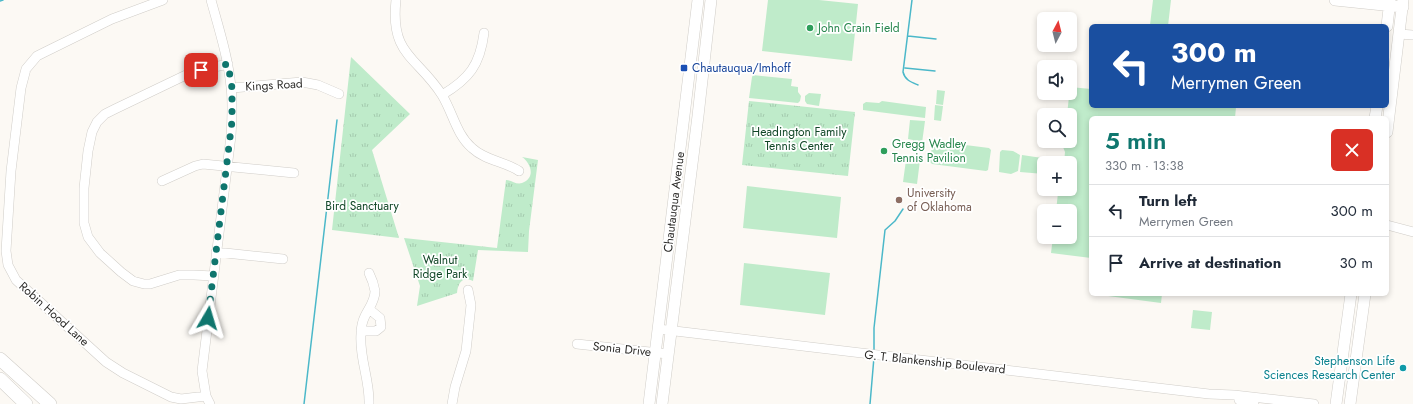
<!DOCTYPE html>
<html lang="en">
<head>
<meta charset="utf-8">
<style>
	body { margin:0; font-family:Jost,sans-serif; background:#f6f6f7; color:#1f2937; height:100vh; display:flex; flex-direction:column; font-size:15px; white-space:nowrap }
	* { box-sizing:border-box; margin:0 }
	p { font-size:13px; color:#747a83 }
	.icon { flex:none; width:22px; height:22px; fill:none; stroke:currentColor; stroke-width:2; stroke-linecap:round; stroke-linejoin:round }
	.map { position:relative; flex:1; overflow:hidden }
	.sheet { position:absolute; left:1089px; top:116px; width:300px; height:180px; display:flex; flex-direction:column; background:#fff; border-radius:6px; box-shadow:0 2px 6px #0003 }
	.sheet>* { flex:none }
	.guide { position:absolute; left:1089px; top:24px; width:300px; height:84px; border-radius:6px; box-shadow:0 2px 6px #0003; background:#1a4fa0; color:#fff; overflow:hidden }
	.needle { width:26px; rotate:7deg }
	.fabs { position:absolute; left:1037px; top:12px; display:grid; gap:8px }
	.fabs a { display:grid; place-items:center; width:40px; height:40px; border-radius:6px; background:#fff; box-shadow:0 2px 6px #0003; font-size:20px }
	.pin { position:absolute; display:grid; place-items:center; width:34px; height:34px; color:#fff; margin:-17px; border-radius:8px; box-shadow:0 2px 6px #0006 }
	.me { position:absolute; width:44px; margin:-22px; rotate:7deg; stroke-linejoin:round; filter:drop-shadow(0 0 3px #0008) }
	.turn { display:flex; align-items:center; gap:14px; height:84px; padding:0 16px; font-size:18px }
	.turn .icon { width:52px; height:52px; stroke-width:2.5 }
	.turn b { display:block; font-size:28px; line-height:34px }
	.round { display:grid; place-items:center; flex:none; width:42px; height:42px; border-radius:6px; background:#f6f6f7 }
	.headline { display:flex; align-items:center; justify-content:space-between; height:68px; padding:0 16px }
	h1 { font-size:24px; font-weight:600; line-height:30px; color:#0f766e }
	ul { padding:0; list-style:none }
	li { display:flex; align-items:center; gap:12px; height:52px; padding:0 16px; border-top:1px solid #e0e1e3 }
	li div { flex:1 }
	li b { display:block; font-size:15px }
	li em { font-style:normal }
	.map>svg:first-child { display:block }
	.grass { fill:#bfebca }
	.park { fill:url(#park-tufts) }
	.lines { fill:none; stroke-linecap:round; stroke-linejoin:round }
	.stream { stroke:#4bb8c9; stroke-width:1.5 }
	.minor-casing { stroke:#d0cdc8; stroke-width:10 }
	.major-casing { stroke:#d0cdc8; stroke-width:12 }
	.highway-casing { stroke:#d0cdc8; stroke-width:14 }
	.minor { stroke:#fff; stroke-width:9 }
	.major { stroke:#fff; stroke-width:11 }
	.highway { stroke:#fff; stroke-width:13 }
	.route { stroke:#0f766e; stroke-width:7; stroke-dasharray:0 12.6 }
	.leisure-dot { fill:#2e9e5b; stroke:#fff; stroke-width:1.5 }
	.transit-dot { fill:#1a4fb4; stroke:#fff; stroke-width:1.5 }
	.education-dot { fill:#8d6e63; stroke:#fff; stroke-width:1.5 }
	.culture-dot { fill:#0f9aa8; stroke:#fff; stroke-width:1.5 }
	.labels { text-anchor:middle; stroke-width:3.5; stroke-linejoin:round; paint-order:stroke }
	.leisure-label { font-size:12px; fill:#27864d; stroke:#fff; text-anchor:start }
	.transit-label { font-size:12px; fill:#164399; stroke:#fff; text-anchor:start }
	.street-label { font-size:12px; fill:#2b2a28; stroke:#fff }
	.park-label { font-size:12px; fill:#114727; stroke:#fff }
	.education-label { font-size:12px; fill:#785e54; stroke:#fff; text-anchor:start }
	.culture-label { font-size:12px; fill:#0d838f; stroke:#fff; text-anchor:end }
</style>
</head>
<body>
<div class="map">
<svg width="1413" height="404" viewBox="0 0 1413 404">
	<defs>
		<pattern id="park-tufts" width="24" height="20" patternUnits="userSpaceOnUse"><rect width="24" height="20" fill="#bfebca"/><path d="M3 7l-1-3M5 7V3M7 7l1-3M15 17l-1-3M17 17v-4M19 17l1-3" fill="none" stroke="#a4caae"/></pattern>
	</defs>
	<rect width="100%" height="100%" fill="#fcf9f4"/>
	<path class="grass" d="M768 0H819L858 4 852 61 762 51Z
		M1153 0H1171L1168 26 1150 25Z
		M753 75 792 79 791 86 798 87V92L801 96 800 101 798 103 749 98 752 77Z
		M1070 87 1091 89V106L1236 107 1235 118H1091V258L1051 253 1053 237H1070V211H1056L1058 193 1060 189H1070V163H1064L1065 152 1063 147 1064 141H1070V115H1067Z
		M937 90 945 91 943 105 936 104Z
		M809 93 821 94 819 106 807 104 805 101V96Z
		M882 101 926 107 925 118 863 110V104L866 102 879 103Z
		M935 105 943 106 941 121 934 120Z
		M910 120 925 121 922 143 913 142V140L908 139Z
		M934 141 989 148 991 150 988 170 986 171 932 164 930 162 932 143Z
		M1002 150 1013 151 1020 155 1018 171 1011 174 999 172 1000 152Z
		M1022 155 1049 159 1050 163H1044V174L1020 172Z
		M909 159 920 160 917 184 903 182 906 160Z
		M747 186 841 197 837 238 743 228Z
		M744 263 830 273 825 315 740 305Z
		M1093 294H1162L1161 303Z
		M1193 310 1212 312 1210 330 1191 328Z"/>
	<path class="park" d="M351 57 410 114 372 150 399 238 332 230Z
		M749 101 855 112 848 176 742 165Z
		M522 157 538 160 529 231 528 252 478 250 473 281C463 276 458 282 457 293L417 306 420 286 404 238 497 248 506 180C512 180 516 185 522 183 536 178 531 163 522 157Z"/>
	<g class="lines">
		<path class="stream" d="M912 0 903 72C905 80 911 82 918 85
			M0 1 3 0
			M908 36 936 39
			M905 68 935 71
			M874 351V328L885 230 895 221 903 209
			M304 404 337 120
			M870 404 874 357"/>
		<g class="minor-casing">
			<path id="minor" d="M163 0 112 19 45 52 37 56 26 69 21 88 11 171 6 251 8 265 16 280 106 362 123 373 171 397 181 399 206 396
				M396 0C390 56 417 56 442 95 453 113 456 134 472 148 486 161 504 161 519 171
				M1399 34 1413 35
				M232 88 302 82 318 85 339 94
				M442 95C469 79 480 65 484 33
				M162 181 195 166 203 164 294 173
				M1387 225 1413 232
				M216 252 283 259
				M213 276 194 275H179L150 284H144L133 281 121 272 100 253 88 237 84 223V188L88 151 92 132 97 122 105 114 115 109 188 74 201 70 228 64
				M658 329 1209 394 1234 395 1314 404
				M361 331H376L381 327 380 318 369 309
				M577 344 668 354
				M1239 400 1254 404
				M210 404 206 396 202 371 231 136C232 119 233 103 231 87 228 57 219 29 211 0
				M369 404C370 380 359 358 361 334 361 328 362 322 365 316 369 308 375 301 375 291 374 285 372 279 369 273
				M452 404 455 387 466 351 471 305 468 290"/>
		</g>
		<g class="major-casing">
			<path id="major" d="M1335 0 1403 7
				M1387 26 1390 0
				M1375 118 1377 106
				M1387 132 1403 0
				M649 404 698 0
				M662 404 698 116 711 0
				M1336 404 1351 294
				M1350 404 1365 294"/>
		</g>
		<g class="highway-casing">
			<path id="highway" d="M0 359 50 404
				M0 379 26 404"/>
		</g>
		<use href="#minor" class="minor"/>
		<use href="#major" class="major"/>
		<use href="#highway" class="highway"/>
	</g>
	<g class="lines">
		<path class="route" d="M201 70 228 64 232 88V121L208 318"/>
	</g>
	<g class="leisure-dot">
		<circle cx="810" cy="28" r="4"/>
		<circle cx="884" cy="151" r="4"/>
	</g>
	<rect class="transit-dot" x="680" y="64" width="8" height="8" rx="2"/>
	<circle class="education-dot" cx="899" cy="200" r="4"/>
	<circle class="culture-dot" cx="1403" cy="368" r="4"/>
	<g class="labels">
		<g class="leisure-label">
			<text x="818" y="32">John Crain Field</text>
			<text x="892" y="148">Gregg Wadley<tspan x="892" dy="14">Tennis Pavilion</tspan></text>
		</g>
		<g class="transit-label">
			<text x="692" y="72">Chautauqua/Imhoff</text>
		</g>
		<g class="street-label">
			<text transform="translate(274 85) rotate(-3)" y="4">Kings Road</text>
			<text transform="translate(674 202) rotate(-83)" y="4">Chautauqua Avenue</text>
			<text transform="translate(54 314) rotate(42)" y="4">Robin Hood Lane</text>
			<text transform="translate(622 349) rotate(6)" y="4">Sonia Drive</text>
			<text transform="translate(935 362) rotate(6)" y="4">G. T. Blankenship Boulevard</text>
		</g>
		<g class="park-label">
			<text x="799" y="136">Headington Family<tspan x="799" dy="14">Tennis Center</tspan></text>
			<text x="362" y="210">Bird Sanctuary</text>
			<text x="440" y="264">Walnut<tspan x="440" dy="14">Ridge Park</tspan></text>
		</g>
		<g class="education-label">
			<text x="907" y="197">University<tspan x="907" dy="14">of Oklahoma</tspan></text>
		</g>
		<g class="culture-label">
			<text x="1395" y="365">Stephenson Life<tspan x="1395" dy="14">Sciences Research Center</tspan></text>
		</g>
	</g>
</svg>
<div class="fabs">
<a><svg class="needle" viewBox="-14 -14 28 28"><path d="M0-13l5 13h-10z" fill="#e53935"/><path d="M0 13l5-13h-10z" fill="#747a83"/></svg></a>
<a><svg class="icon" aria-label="sound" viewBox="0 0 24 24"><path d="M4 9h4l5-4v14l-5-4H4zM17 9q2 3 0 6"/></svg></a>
<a><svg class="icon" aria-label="search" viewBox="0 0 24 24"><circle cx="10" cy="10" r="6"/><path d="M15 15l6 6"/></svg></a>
<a>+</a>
<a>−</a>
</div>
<div class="pin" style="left:201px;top:70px;background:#d93025"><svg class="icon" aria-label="arrive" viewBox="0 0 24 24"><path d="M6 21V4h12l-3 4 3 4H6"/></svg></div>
<svg class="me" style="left:208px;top:318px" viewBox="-20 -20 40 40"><path d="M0-17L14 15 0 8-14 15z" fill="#0f766e" stroke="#fff" stroke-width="4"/></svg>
<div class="guide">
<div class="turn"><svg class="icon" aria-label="left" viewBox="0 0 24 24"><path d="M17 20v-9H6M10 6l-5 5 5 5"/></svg><div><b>300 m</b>Merrymen Green</div></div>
</div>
<section class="sheet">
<div class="headline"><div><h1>5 min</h1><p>330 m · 13:38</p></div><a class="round" style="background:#d93025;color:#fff"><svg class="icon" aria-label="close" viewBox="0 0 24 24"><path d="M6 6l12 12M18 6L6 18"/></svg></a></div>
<ul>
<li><svg class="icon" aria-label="left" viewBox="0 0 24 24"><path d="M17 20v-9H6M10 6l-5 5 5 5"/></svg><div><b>Turn left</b><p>Merrymen Green</p></div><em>300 m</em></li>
<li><svg class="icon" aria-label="arrive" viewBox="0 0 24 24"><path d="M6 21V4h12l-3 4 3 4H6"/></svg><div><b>Arrive at destination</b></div><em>30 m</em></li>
</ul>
</section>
</div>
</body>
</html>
